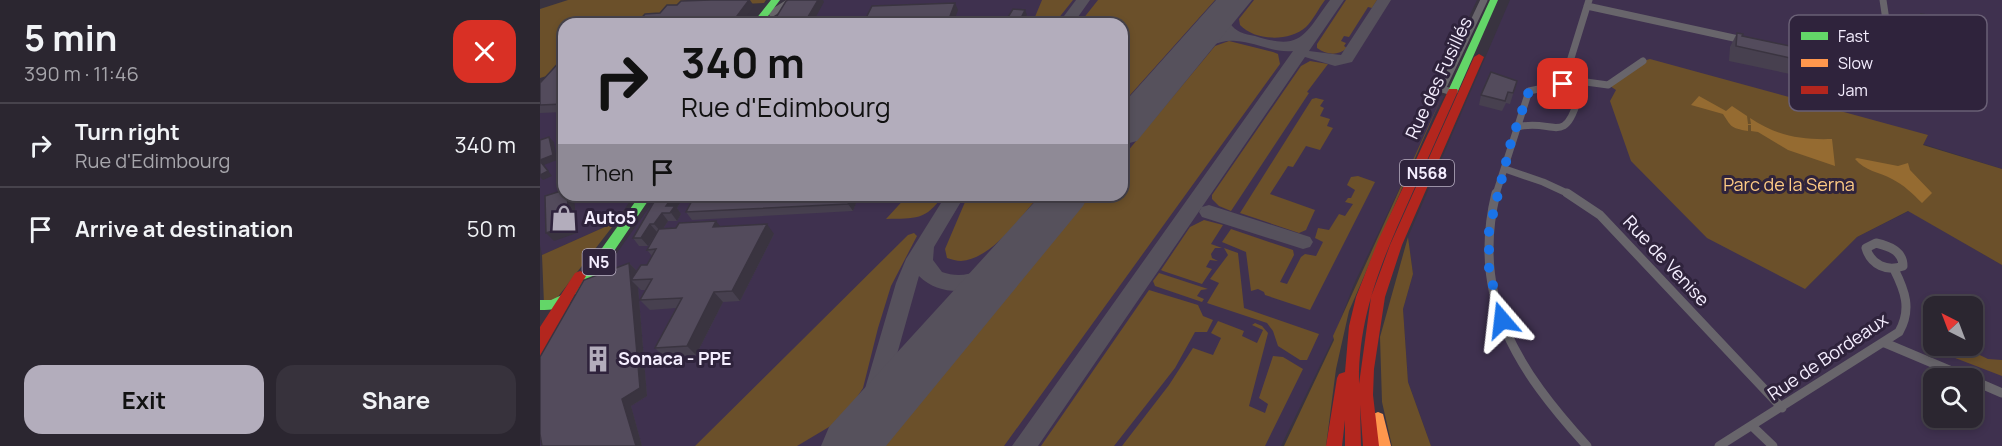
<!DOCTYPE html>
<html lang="en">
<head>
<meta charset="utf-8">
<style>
	body { margin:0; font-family:Manrope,sans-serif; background:#37323c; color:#f1f3f6; height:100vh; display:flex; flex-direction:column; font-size:22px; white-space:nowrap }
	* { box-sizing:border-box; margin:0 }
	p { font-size:20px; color:#a6a5ab }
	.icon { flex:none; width:33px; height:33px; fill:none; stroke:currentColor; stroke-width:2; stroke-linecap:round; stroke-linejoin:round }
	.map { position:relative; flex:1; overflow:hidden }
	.drawer { display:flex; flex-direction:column; background:#2b2630; width:540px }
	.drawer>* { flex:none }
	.hud { position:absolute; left:18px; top:18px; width:570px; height:183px; border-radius:18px; box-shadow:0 3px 9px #0003,0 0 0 2px #47434c; background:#b3adbc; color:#111; overflow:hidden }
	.needle { width:39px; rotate:318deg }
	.controls { position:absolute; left:1383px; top:296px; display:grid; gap:12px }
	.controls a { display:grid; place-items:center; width:60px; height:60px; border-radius:12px; background:#2b2630; box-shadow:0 3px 9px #0003,0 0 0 2px #47434c; font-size:30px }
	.pin { position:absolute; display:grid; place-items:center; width:51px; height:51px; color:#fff; margin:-26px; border-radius:12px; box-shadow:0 3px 9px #0006 }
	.me { position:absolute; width:66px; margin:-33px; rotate:343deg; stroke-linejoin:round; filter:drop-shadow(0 0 4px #0008) }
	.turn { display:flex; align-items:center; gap:21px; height:126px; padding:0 24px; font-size:27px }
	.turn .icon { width:78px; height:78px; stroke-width:2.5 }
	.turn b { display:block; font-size:42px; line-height:51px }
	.then { display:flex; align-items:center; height:57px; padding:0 24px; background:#0003; gap:12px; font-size:22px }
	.round { display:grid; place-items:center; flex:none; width:63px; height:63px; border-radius:18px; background:#37323c }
	.overview { display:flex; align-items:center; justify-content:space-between; height:102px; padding:0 24px }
	h1 { font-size:36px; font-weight:700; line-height:45px }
	.button { display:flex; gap:12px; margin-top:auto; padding:12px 24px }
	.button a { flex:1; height:69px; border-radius:18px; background:#b3adbc; color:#111; font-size:24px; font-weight:700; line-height:69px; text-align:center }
	.button a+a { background:#37323c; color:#f1f3f6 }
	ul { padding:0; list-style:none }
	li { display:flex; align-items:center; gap:18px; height:84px; padding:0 24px; border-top:2px solid #47434c }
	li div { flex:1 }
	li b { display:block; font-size:22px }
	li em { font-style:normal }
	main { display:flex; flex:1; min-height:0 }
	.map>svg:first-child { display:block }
	.built { fill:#3f314f; fill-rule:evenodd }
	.green { fill:#6b502a }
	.water { fill:#956b31 }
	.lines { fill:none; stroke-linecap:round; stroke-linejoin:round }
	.taxiway { fill:#56515c; fill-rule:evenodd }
	.runway { fill:#56515c; fill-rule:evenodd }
	.street-far1 { stroke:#68656b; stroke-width:7 }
	.street { stroke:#68656b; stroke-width:9 }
	.fast { fill:#63d668; fill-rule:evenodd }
	.slow { fill:#ff974d; fill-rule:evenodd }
	.jam { fill:#b3261e; fill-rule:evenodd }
	.wall { fill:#47404f }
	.shaded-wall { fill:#3a3440 }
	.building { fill:#534b5c; stroke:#3a3440; stroke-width:1.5 }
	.route { stroke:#1a73e8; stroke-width:10; stroke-dasharray:0 18 }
	.labels { text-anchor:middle; stroke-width:6; stroke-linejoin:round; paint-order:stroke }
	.shield { fill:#2f233c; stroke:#bab1c4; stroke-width:1.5 }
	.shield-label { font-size:16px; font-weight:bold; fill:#f5eeff }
	.street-label { font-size:18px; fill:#f5eeff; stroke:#2f233c }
	.park-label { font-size:18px; fill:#fdca85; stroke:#2f233c }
	.poi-label { font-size:18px; font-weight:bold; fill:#f5eeff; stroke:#2f233c; text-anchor:start }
	.key { fill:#2f233c; stroke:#6a6076; stroke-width:1.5 }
	.key-label { font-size:16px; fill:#f5eeff }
</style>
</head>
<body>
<main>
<section class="drawer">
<div class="overview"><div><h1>5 min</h1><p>390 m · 11:46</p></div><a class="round" style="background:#d93025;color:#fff"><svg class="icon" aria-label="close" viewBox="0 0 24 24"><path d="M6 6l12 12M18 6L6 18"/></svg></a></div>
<ul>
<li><svg class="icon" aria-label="right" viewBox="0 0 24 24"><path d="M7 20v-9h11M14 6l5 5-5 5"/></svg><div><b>Turn right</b><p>Rue d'Edimbourg</p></div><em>340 m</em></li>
<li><svg class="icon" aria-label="arrive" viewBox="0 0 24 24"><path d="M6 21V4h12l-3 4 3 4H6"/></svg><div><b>Arrive at destination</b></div><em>50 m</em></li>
</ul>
<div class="button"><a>Exit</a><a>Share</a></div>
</section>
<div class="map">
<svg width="1462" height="446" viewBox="0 0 1462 446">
	<rect width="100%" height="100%" fill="#393340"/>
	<path class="built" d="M248 0H937L892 93 904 96 852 204 814 284 793 339 741 446H0V371L23 329 118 195H582V24H237Z
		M970 0H1462V169L1383 144 1388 135 1265 289 1317 237 1369 211 1462 265V446H891L868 382 863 309 873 274 868 237ZM1394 306H1432V345H1394ZM1394 378H1432V417H1394Z
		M24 67V195H94L76 222 2 255 0 245V90Z"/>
	<path class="green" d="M28 0H226L224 3 142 7 93 24H24V60L10 75 0 78V9Z
		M502 0H533L514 24H492Z
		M558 0H675L582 104V24H539Z
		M714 0H785C779 8 773 20 766 27 749 42 715 41 700 25L699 19Z
		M806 0H837L832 8 828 7 809 37 804 36 801 41 806 43 804 46 807 48C798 56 787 55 777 48V44Z
		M689 41 733 52 738 54 740 64 464 446H342L551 195H582V158L675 46Z
		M1110 59 1388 135 1383 145 1462 169V265L1368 211 1317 237 1265 289 1167 238 1091 161 1070 101 1076 90 1070 86 1103 61Z
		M770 61 788 64 767 92 769 93 691 211 679 206 672 199V195L761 66Z
		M902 96 809 311 796 369 786 446H744L794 340 793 336Z
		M776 98 784 100 780 106 784 108 780 116 790 119 787 126 793 128 780 150 766 146 753 167 748 166 730 194 775 210 766 230 759 233 700 213 772 99Z
		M818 176 835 182 770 310 725 295 724 292 718 289 711 291 706 252 682 242 691 229 753 250 754 255 740 282 747 284 761 257 765 254 776 256 783 242 775 238 778 228 789 230 799 214 805 216 813 204 805 202 808 198H811L815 190 807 185 811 177Z
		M368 195H403C386 221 375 218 346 219Z
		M428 195H500C481 216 452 259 421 261 417 261 411 259 407 258L405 249Z
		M664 220 683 225 671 244 682 248H675L671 254 672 258 678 261 670 260 666 267 672 269 662 284 623 271 621 270 650 227Z
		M76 222 17 298 4 304 2 255Z
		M374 233 377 236 351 286 338 328 323 388 306 414 294 424 257 446H155L368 235Z
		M868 237 873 274 863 309 868 382 891 446H852L842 402 840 337Z
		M684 248 698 253 704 308 779 334 767 360H760L738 346 733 331 727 323 667 303 679 283 670 279 688 255Z
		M619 273 668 289 661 290 657 296 664 299 662 302 615 286 613 281Z
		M609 290 658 305 663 316 673 320 667 332H655L635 368 574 446H501Z
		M678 321 704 331 702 336 717 343 723 330 712 325 715 323 722 326 728 333 709 406 725 413 728 404 719 398 733 356 743 357 763 369 725 446H582L629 385 653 348 673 355 681 338 671 333Z
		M1401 345H1419L1448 359 1462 360V376L1410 356Z"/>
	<path class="water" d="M1159 96 1186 111 1192 106 1207 116 1208 124H1211L1210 118C1237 136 1261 140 1292 139L1295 166 1248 150 1218 132 1211 131V125H1208V131C1190 128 1191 126 1183 114L1151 105Z
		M1317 158 1358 166 1368 163 1370 170 1392 193 1382 203C1373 194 1364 185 1352 179 1339 172 1325 171 1315 159Z"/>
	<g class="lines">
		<path class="taxiway" d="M536 0H550L533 24H518Z
			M790 0H804L769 51 801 55 837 0H851L812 62 795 66 765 57 498 446H472L753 51C732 53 716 42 696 41 680 39 669 48 654 52L646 47C654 38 669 34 681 33L675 20 680 8 685 7 692 11 690 23C695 32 705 34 715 36 762 51 764 35 790 0Z
			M406 195H425L394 247 393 260 402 272C421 279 442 273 457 259 461 255 466 249 471 246 476 243 480 244 485 246L488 251C469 286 410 307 379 276L336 429 324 446H297L317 416 356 283 366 259Z
			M669 205 770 237 773 242 770 247 763 249 662 217 659 212 662 207Z"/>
		<path class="runway" d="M676 0H712L597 141 582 145V105Z
			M501 195H549L543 206 346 446H281L289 427Z"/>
		<path class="street-far1" d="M1047 6 1203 40
			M232 13 253 0
			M1248 49 1330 67 1348 66 1352 60 1343 0
			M1024 79 1068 85 1103 61
			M1023 84 1049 0
			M912 92 902 89 944 0
			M978 127C1011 118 1024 146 1037 102L1023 84
			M965 169 1003 182 1029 194
			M956 194 989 91 1023 84"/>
		<path class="street" d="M956 193C930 299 978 370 1047 446
			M1027 193 1060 215 1242 408
			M1336 243C1349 246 1363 251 1363 266 1347 272 1331 265 1326 248Z
			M1345 343 1428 378
			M1432 380 1462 393
			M1212 426 1233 446
			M1179 446 1359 332C1372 309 1365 291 1354 269"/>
		<path class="fast" d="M231 0H240L222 24H212Z
			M950 0H958L918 91 917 93H909L908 91Z
			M100 195H112L45 294H35L34 290 35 286Z
			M24 294 29 295 31 299C24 309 12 310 0 310V300H11Z"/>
		<path class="slow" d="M838 412 843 414 851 446H835L831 419 833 414Z"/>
		<path class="jam" d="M939 54 944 57 862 245 845 297 834 369 833 395 839 446H823L820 405 821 446H805V420L802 446H786L797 378 799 374 805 372 809 326 816 297 838 241 908 91 909 89H917L918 91C902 126 887 161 871 196 843 258 818 314 819 384L831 297 850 245 934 57Z
			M40 271 45 273 46 276 30 303 34 304 36 308 5 360 0 362V327L35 273Z"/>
	</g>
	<path class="wall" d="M1381 14 1398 44 1415 67 1408 76 1378 70 1377 64 1372 63 1370 49 1376 40H1378L1374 23Z
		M487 15 482 23 470 22 468 17Z
		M1197 33 1202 36 1259 60 1250 74 1189 61 1190 47Z
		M24 57V112L0 113V83Z
		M977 81 970 104 966 103 962 111 939 105 941 95Z
		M118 195H145L137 208 141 214 137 221H128L123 229 180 226 234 234 200 301 183 302 156 355 124 357 115 348 136 308 110 310 100 300 106 290H101L98 287 107 396 91 406 102 446H2L89 263 96 270V272L107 265 112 256 107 250 118 232 108 246H99L93 238Z
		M155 195H319L313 211 152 220 146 212Z"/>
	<path class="shaded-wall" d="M209 0H210L214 6 201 24H191Z
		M278 0H283L284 2 272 24 265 22Z
		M415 3 418 10 413 24H407Z
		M485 10 487 15 482 23 481 18Z
		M9 137 14 142 17 160 4 165 12 176 3 180 0 177V160Z
		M27 195H33L34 196 37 233 14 241 6 233Z
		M134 195H145L137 208 141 214 137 221 126 206Z
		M312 195H319L313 211 308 204Z
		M122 213 128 221 121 232 114 224Z
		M176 221 184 231 173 227Z
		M110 224 117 232 108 246 101 238Z
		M227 224 234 234 200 301 192 291Z
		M89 263 96 270 97 280H91L98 287 107 396 91 406 102 446H96L82 399Z
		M174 292 183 302 156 355 147 346Z"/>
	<path class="building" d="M171 0H209L191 24H96L105 14 120 13 127 5H137L141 1Z
		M248 0H278L265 22 301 21 300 24H232L246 1Z
		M415 3 407 24H323L332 6Z
		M473 9 485 10 481 18 468 17Z
		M1381 14 1392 16 1398 44 1410 46 1415 67 1385 60 1384 55 1379 53 1376 40 1387 42Z
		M1197 33 1203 34 1202 36 1259 48V60L1196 46Z
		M24 57V104L0 105V83Z
		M951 72 977 81 973 93 968 92 965 101 941 95Z
		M9 137 13 155 0 160V140Z
		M0 161 8 171 0 175Z
		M24 190V195H27L30 225 6 233 5 196Z
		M118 195H134L126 206H135L130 213H122L114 224H110L101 238H93Z
		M155 195H312L308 204 146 212Z
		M176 221 173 227 227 224 192 291 174 292 147 346 115 348 142 298 100 300 112 279 91 280 101 265H107L116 249 107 250 119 229 136 228 139 223Z
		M89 263 100 388 82 399 96 446H2L0 434V357L44 280Z"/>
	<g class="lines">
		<path class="route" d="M962 320 949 270V230L971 142 989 91C1000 85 1012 90 1023 84"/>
	</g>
	<defs>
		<g id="shop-bare" transform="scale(2.07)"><path d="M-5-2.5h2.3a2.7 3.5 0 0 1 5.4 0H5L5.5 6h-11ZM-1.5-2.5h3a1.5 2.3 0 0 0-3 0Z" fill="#b3adbc" stroke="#2f233c" stroke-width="2.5" paint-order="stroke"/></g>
		<g id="building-bare" transform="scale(2.07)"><path d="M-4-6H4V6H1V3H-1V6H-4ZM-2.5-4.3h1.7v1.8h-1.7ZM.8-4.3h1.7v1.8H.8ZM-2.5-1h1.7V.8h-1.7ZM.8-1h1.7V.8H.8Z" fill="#b3adbc" stroke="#2f233c" stroke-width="2.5" paint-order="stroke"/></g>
	</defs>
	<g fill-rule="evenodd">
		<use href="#shop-bare" x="24" y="218"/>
		<use href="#building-bare" x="58" y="359"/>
	</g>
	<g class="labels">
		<g class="shield">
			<rect x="860" y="160" width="54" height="26" rx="4.5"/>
			<rect x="42.5" y="249" width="33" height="26" rx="4.5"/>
		</g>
		<g class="shield-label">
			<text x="887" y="179">N568</text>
			<text x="59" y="268">N5</text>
		</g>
		<g class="street-label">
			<text transform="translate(899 78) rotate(-65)" y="6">Rue des Fusillés</text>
			<text transform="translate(1126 261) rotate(47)" y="6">Rue de Venise</text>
			<text transform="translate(1288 357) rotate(-34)" y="6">Rue de Bordeaux</text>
		</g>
		<g class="park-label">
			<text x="1249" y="191">Parc de la Serna</text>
		</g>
		<g class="poi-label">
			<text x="44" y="224">Auto5</text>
			<text x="78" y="365">Sonaca - PPE</text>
		</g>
	</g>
	<rect x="1249" y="15" width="198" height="96" rx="9" class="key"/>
	<rect x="1261" y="32" width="27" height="8" fill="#63d668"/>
	<rect x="1261" y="59" width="27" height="8" fill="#ff974d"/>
	<rect x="1261" y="86" width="27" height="8" fill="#b3261e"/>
	<g class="key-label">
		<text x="1298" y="42">Fast</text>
		<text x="1298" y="69">Slow</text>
		<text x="1298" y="96">Jam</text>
	</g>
</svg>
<div class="controls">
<a><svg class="needle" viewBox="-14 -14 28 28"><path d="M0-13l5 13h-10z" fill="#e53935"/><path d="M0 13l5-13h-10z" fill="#a6a5ab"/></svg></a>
<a><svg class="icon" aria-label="search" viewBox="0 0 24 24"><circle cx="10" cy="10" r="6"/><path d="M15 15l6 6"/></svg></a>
</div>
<div class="pin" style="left:1023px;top:84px;background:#d93025"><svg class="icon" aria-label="arrive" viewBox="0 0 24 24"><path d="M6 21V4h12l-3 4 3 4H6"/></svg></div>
<svg class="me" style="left:962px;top:320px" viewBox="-20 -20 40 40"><path d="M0-17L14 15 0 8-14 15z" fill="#1a73e8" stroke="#fff" stroke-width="4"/></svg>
<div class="hud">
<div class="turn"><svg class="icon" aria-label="right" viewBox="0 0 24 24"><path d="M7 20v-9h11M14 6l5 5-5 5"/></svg><div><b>340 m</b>Rue d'Edimbourg</div></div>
<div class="then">Then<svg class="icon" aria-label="arrive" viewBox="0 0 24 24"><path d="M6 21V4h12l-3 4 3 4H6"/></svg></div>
</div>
</div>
</main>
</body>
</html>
